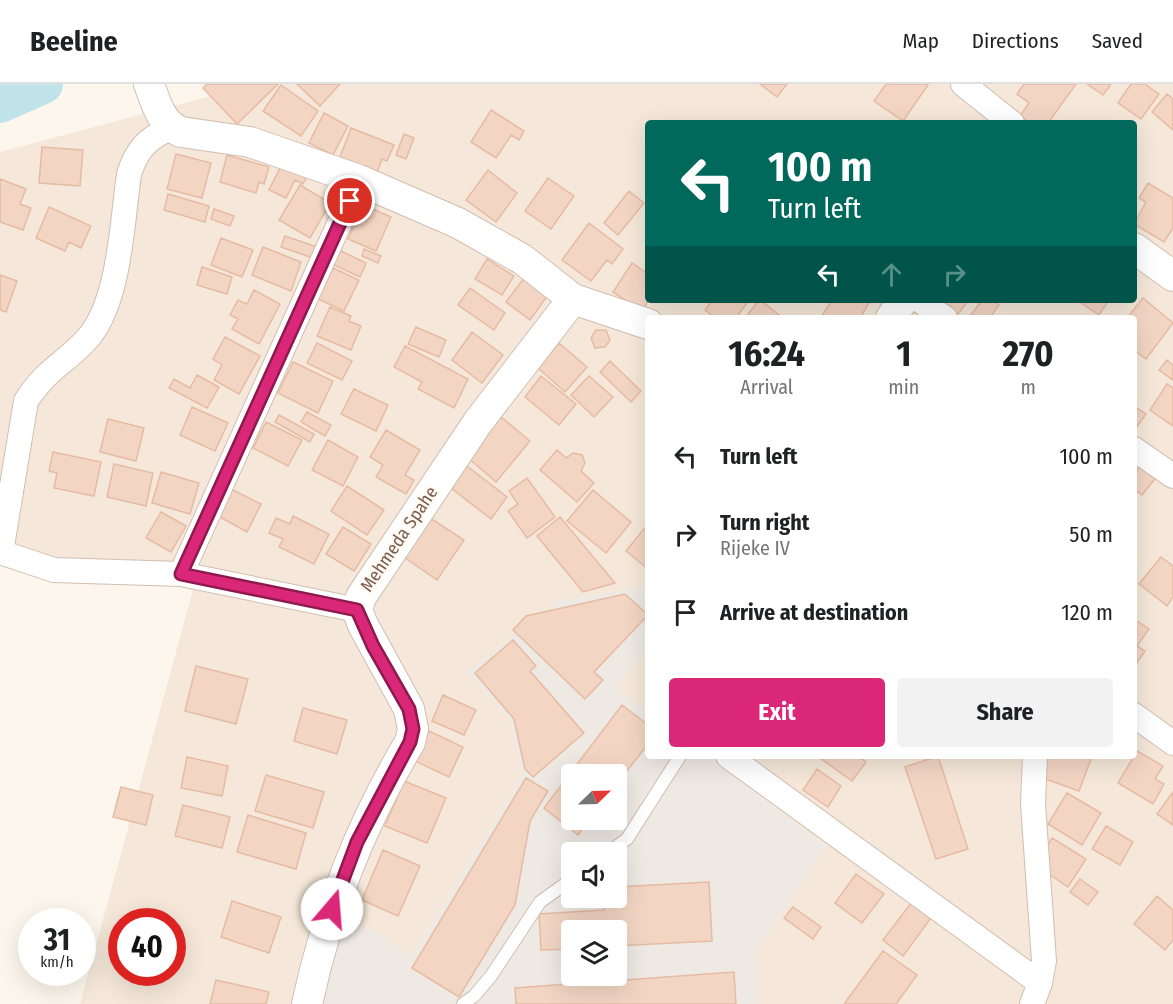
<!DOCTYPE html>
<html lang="en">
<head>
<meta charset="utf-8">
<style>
	body { margin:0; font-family:"Fira Sans Condensed",sans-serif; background:#f2f2f2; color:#202124; height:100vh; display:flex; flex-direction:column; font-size:22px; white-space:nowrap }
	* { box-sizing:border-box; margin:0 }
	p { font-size:20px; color:#757577 }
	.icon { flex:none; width:33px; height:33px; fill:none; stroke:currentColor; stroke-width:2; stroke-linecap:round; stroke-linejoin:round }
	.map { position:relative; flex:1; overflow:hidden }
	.sheet { position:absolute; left:645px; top:231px; width:492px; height:444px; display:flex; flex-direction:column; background:#fff; border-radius:6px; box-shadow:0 6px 24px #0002 }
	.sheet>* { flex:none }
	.hud { position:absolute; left:645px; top:36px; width:492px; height:183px; border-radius:6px; box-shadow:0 6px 24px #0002; background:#00695c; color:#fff; overflow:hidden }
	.needle { width:39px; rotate:67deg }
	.tools { position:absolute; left:561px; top:680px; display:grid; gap:12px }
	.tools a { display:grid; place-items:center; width:66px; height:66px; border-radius:6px; background:#fff; box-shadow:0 6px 24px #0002; font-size:30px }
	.speed { position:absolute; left:18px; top:824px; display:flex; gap:12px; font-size:30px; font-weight:700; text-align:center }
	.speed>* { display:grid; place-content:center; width:78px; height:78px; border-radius:50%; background:#fff; box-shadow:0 6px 24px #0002; line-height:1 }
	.speed small { font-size:15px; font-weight:400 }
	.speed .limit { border:9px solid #d22; background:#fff; color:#111 }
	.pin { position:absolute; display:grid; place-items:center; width:51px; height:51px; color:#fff; margin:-26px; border:3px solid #fff; border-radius:50%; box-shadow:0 2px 6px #0007 }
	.me { position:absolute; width:66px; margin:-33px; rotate:18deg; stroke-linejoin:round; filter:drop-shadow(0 0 4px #0008) }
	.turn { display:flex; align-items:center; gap:21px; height:126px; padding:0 24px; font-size:27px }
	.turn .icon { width:78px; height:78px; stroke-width:2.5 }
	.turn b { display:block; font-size:42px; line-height:51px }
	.lanes { display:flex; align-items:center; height:57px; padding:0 24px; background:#0003; justify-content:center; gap:30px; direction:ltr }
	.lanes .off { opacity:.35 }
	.eta { display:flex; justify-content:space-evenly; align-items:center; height:102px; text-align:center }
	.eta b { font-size:36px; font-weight:700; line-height:42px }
	.action { display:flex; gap:12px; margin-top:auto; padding:12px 24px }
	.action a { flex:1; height:69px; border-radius:6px; background:#db2777; color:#fff; font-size:24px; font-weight:700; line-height:69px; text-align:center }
	.action a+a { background:#f2f2f2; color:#202124 }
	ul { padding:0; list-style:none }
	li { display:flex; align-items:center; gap:18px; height:78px; padding:0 24px }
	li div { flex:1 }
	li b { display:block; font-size:22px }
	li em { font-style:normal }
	header { display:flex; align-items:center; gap:36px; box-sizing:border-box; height:84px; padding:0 30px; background:#fff; border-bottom:2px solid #e0e0e0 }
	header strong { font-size:28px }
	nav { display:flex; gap:33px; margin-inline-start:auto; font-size:21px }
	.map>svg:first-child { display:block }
	.residential { fill:#f5e8da; fill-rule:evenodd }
	.industrial { fill:#efe9e4; fill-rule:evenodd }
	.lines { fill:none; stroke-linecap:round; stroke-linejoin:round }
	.river { stroke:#bfe3e8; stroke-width:40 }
	.building { fill:#f3d5c3; stroke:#e6bba3; stroke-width:1.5 }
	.service-casing { stroke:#d1beb0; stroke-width:14 }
	.minor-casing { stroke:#d1beb0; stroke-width:26 }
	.tertiary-casing { stroke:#d1beb0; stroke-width:32 }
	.service { stroke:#fff; stroke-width:12 }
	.minor { stroke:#fff; stroke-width:24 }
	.tertiary { stroke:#fff; stroke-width:30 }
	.route-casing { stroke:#8e194d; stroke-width:15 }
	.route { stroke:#db2777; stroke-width:10 }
	.labels { text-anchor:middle; stroke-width:5; stroke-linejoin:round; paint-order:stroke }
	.street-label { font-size:18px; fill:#7a5c4d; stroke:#fffaf3 }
</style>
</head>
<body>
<header>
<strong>Beeline</strong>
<nav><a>Map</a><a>Directions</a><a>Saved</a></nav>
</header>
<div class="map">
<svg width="1173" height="920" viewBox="0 0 1173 920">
	<rect width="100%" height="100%" fill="#fdf6ec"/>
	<path class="residential" d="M220 0H1173V920H757L755 868 827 762 706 672H1134V234H648V511L639 504 468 588 510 636 522 692 412 871 319 920H80L194 502 44 473 0 460V68L207 13ZM648 39H1134V216H648ZM122 837H172V888H122Z
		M648 565V629L615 604Z"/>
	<path class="industrial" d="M639 504 648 511V565L616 604 648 629V672H706L827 762 755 868 757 920H319L331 873 349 833 412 871 522 692 510 636 467 587 558 517ZM572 690H616V735H572ZM572 768H616V813H572ZM572 846H616V891H572Z"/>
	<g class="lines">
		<path class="river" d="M0 19 43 0"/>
	</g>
	<path class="building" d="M207 0H278L237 40 203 4Z
		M297 0H340L320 22Z
		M760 0H787L777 13Z
		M886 0H926L928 1 903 37 874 17Z
		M1024 0H1076L1048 39H1030L1020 32 1029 19 1017 10Z
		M1087 0H1111L1103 11Z
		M1131 0H1145L1159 10 1141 35 1118 19Z
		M281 1 318 27 301 52 263 27Z
		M1167 10 1173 15V46L1152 28Z
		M491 26 524 47 519 56 511 51 496 74 471 58Z
		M324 29 348 42 333 71 309 59Z
		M351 44 394 61 387 77 382 75 377 88 340 73Z
		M404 50 414 54 406 75 396 71Z
		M42 63 83 66 80 102 39 99Z
		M176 70 211 79 202 114 167 105Z
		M227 71 269 83 264 100 259 98 256 109 220 98Z
		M284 76 309 89 303 100 295 96 286 114 269 106Z
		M488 86 517 109 496 138 466 116Z
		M548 94 574 112 551 145 525 127Z
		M0 95 26 105 20 120 31 124 23 146 0 138Z
		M1148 99 1173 114V144L1164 158 1134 140 1146 118 1139 114Z
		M300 101 330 119 310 154 279 136Z
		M629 107 644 119 618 151 604 139Z
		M168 110 209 122 205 138 164 126Z
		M363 121 391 133 376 167 348 155Z
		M49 123 91 142 81 164 69 158 65 167 36 154Z
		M214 125 234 132 230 142 211 135Z
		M589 139 623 165 612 180 607 176 591 197 562 176Z
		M285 152 317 163 313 174 281 163Z
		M221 154 253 166 242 193 211 181Z
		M263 163 301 178 291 207 252 191Z
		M364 165 381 172 378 179 362 172Z
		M339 166 366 179 360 193 332 180Z
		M487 175 514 192 502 211 475 195Z
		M632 179 648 190 649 216 642 227 613 208Z
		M202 183 232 193 227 210 197 201Z
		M333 184 359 196 344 227 318 215Z
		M0 191 17 197 6 228 0 226Z
		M524 194 548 211 530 236 506 218Z
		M470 204 505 229 494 246 458 221Z
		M254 206 280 220 259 260 232 245 238 235 230 231 238 216 247 220Z
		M1143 214 1173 239 1146 275 1134 266V234H1127Z
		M712 216H749L736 234H716L705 226Z
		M759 216H760L783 234H745Z
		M832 216H869L870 217 860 234H824L821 233Z
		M940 216H969L958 230Z
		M982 216H992L999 221 990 234 971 231Z
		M1077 216H1109L1099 231Z
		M330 223 351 232 349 237 361 242 351 266 317 252Z
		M416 243 446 256 439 273 408 260Z
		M596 246H606L610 256 605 263 595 264 591 254Z
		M472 248 503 271 482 299 452 276Z
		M225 253 260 272 239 310 214 296 222 281 213 275Z
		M317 259 352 277 342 296 307 279Z
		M559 259 587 283 565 308 538 284Z
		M405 262 468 295 454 324 418 305 422 298 394 283Z
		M1167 276 1173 281V296L1159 286Z
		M610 277 641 307 631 318 600 288Z
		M293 278 333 297 318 329 278 309Z
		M197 291 219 303 207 324 169 304 174 295 190 304Z
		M541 292 576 320 559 341 525 313Z
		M589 292 613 313 594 333 571 311Z
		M1167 300 1173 304V342L1150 326Z
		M354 305 388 321 376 347 341 330Z
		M1134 322 1146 330 1134 347Z
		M192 323 228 339 215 367 180 351Z
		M307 328 331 341 325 352 301 338Z
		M279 331 314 350 310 358 275 338Z
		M501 333 530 357 496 398 467 373Z
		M108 335 144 344 136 377 100 368Z
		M266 338 302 356 288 382 253 364Z
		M386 346 420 366 405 391 414 396 406 410 376 393 383 381 370 373Z
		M328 356 358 373 343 402 312 386Z
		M557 366 566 374 573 369 582 371 585 379 581 387 594 399 577 418 540 386Z
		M53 368 101 378 94 412 54 404 57 389 49 387Z
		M463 379 507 413 491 435 447 401Z
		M1143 379 1158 391 1142 411 1134 405V390Z
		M114 380 153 389 146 422 107 413Z
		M161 388 199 399 190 430 152 419Z
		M527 394 555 433 527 454 508 427 518 420 509 407Z
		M347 402 384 426 367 451 331 427Z
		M229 404 261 420 247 448 216 431Z
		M593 406 631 438 606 469 567 437Z
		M161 428 186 442 171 468 146 454Z
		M293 432 329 450 314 480 279 463 283 455 269 449 276 434 290 440Z
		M427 432 464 456 437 496 401 471Z
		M560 433 615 499 583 508 537 452Z
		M648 440V485L626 467Z
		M343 443 371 460 354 487 326 470Z
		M1161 473 1173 482V513L1167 522 1139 500Z
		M625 510 648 531 594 588 603 596 585 615 513 546 526 532Z
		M1134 535 1149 545 1137 562 1145 567 1134 583Z
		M513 556 536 582 530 587 584 649 533 693 525 685 514 635 475 589Z
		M196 582 248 595 236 640 185 627Z
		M443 611 476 626 464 651 432 637Z
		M622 621 648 641V660L616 701V690H572V735H590L578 751 544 724Z
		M303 624 347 636 337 670 294 657Z
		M429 647 463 663 449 693 415 677Z
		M1137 667 1163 682 1155 695 1164 700 1153 720 1118 699Z
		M817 672H858L866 678 852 697Z
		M938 672 968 765 936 775 905 683Z
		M1047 672H1083L1091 675 1079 707 1040 693Z
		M187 673 228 682 222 712 181 704Z
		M817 685 841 702 828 723 803 706Z
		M266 691 324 708 313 744 255 727Z
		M526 694 548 707 530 737 515 821 459 913 412 884Z
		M404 697 446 714 427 759 385 742Z
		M121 703 153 711 146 741 113 733Z
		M1173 708V741L1157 730Z
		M1067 709 1101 729 1082 761 1048 740Z
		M183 721 230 733 222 764 175 752Z
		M248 731 306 749 296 785 237 768Z
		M1106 742 1133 758 1120 781 1092 765Z
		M1052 754 1086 775 1068 803 1043 786 1050 775 1042 770Z
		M383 766 420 782 398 832 362 816Z
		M856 790 884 810 862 839 835 819Z
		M1080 795 1098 808 1088 821 1070 808Z
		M709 798 712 857 616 862V846H572V865L541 866 539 830 604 826 603 813H616V803Z
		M1157 812 1173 826V856L1165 866 1134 840Z
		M232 817 281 833 269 869 221 853Z
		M911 819 931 834 903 872 883 856Z
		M793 823 821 843 813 855 784 834Z
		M883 867 917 891 896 920H844Z
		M734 888 736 920H516L515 904Z
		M216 896 269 908 266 920H210Z"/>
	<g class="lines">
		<g class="service-casing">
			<path id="service" d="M609 768 627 755 680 672
				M463 920 474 912 491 892 540 818 572 795"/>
		</g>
		<g class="minor-casing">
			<path id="minor" d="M963 0 1012 39
				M919 216 945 234
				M1134 365 1173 392
				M0 468 54 486 181 490 357 526
				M1 468 26 317C46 285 66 279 88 254 120 217 122 138 129 90 137 65 147 55 170 44
				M181 490 359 96
				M1134 631 1173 659
				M728 672 1040 899
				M1032 920 1040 899 1044 877 1033 720 1035 672"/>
		</g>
		<g class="tertiary-casing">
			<path id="tertiary" d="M149 0C156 19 161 40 181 48L250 58 359 96 458 139 522 175 573 215 648 240
				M1134 164 1173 192
				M891 234 903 216
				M307 920C328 824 360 742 410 658L413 645 409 625 363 541 357 526 361 513 478 338 573 215"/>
		</g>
		<use href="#service" class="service"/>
		<use href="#minor" class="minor"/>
		<use href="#tertiary" class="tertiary"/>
	</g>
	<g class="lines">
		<g class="route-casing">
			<path id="route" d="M332 825 357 758 410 658 413 645 409 625 373 562 357 526 181 490 350 117"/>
		</g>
		<use href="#route" class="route"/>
	</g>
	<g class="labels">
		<g class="street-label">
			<text transform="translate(399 455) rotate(-56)" y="6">Mehmeda Spahe</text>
		</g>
	</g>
</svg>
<div class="tools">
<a><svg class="needle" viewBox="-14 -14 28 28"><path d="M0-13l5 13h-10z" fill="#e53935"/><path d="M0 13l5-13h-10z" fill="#757577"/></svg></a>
<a><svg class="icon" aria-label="sound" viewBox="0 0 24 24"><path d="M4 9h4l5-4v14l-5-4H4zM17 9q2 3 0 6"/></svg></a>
<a><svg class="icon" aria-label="layers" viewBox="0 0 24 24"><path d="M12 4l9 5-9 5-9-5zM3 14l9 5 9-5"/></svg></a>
</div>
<div class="speed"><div>31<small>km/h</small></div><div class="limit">40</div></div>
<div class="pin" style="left:350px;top:117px;background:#d93025"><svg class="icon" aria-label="arrive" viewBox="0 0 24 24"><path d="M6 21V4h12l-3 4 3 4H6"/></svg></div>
<svg class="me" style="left:332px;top:825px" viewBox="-20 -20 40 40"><circle r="19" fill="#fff"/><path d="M0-13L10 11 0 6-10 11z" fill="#db2777"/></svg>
<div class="hud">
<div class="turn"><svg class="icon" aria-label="left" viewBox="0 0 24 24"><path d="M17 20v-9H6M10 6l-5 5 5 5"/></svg><div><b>100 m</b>Turn left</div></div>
<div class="lanes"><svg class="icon" aria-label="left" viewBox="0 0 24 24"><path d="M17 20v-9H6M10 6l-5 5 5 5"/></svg><svg class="icon off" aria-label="ahead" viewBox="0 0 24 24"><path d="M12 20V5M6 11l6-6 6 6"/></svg><svg class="icon off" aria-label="right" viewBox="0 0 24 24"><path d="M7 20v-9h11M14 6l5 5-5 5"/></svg></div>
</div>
<section class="sheet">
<div class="eta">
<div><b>16:24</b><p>Arrival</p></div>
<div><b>1</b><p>min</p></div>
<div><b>270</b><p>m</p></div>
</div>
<ul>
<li><svg class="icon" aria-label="left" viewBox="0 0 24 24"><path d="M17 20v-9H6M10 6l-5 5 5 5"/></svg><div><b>Turn left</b></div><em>100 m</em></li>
<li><svg class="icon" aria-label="right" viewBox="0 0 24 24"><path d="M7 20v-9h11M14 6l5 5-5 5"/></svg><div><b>Turn right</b><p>Rijeke IV</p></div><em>50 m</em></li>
<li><svg class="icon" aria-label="arrive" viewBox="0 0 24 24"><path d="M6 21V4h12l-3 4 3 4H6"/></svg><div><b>Arrive at destination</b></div><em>120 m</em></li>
</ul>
<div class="action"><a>Exit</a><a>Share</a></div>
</section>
</div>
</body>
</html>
